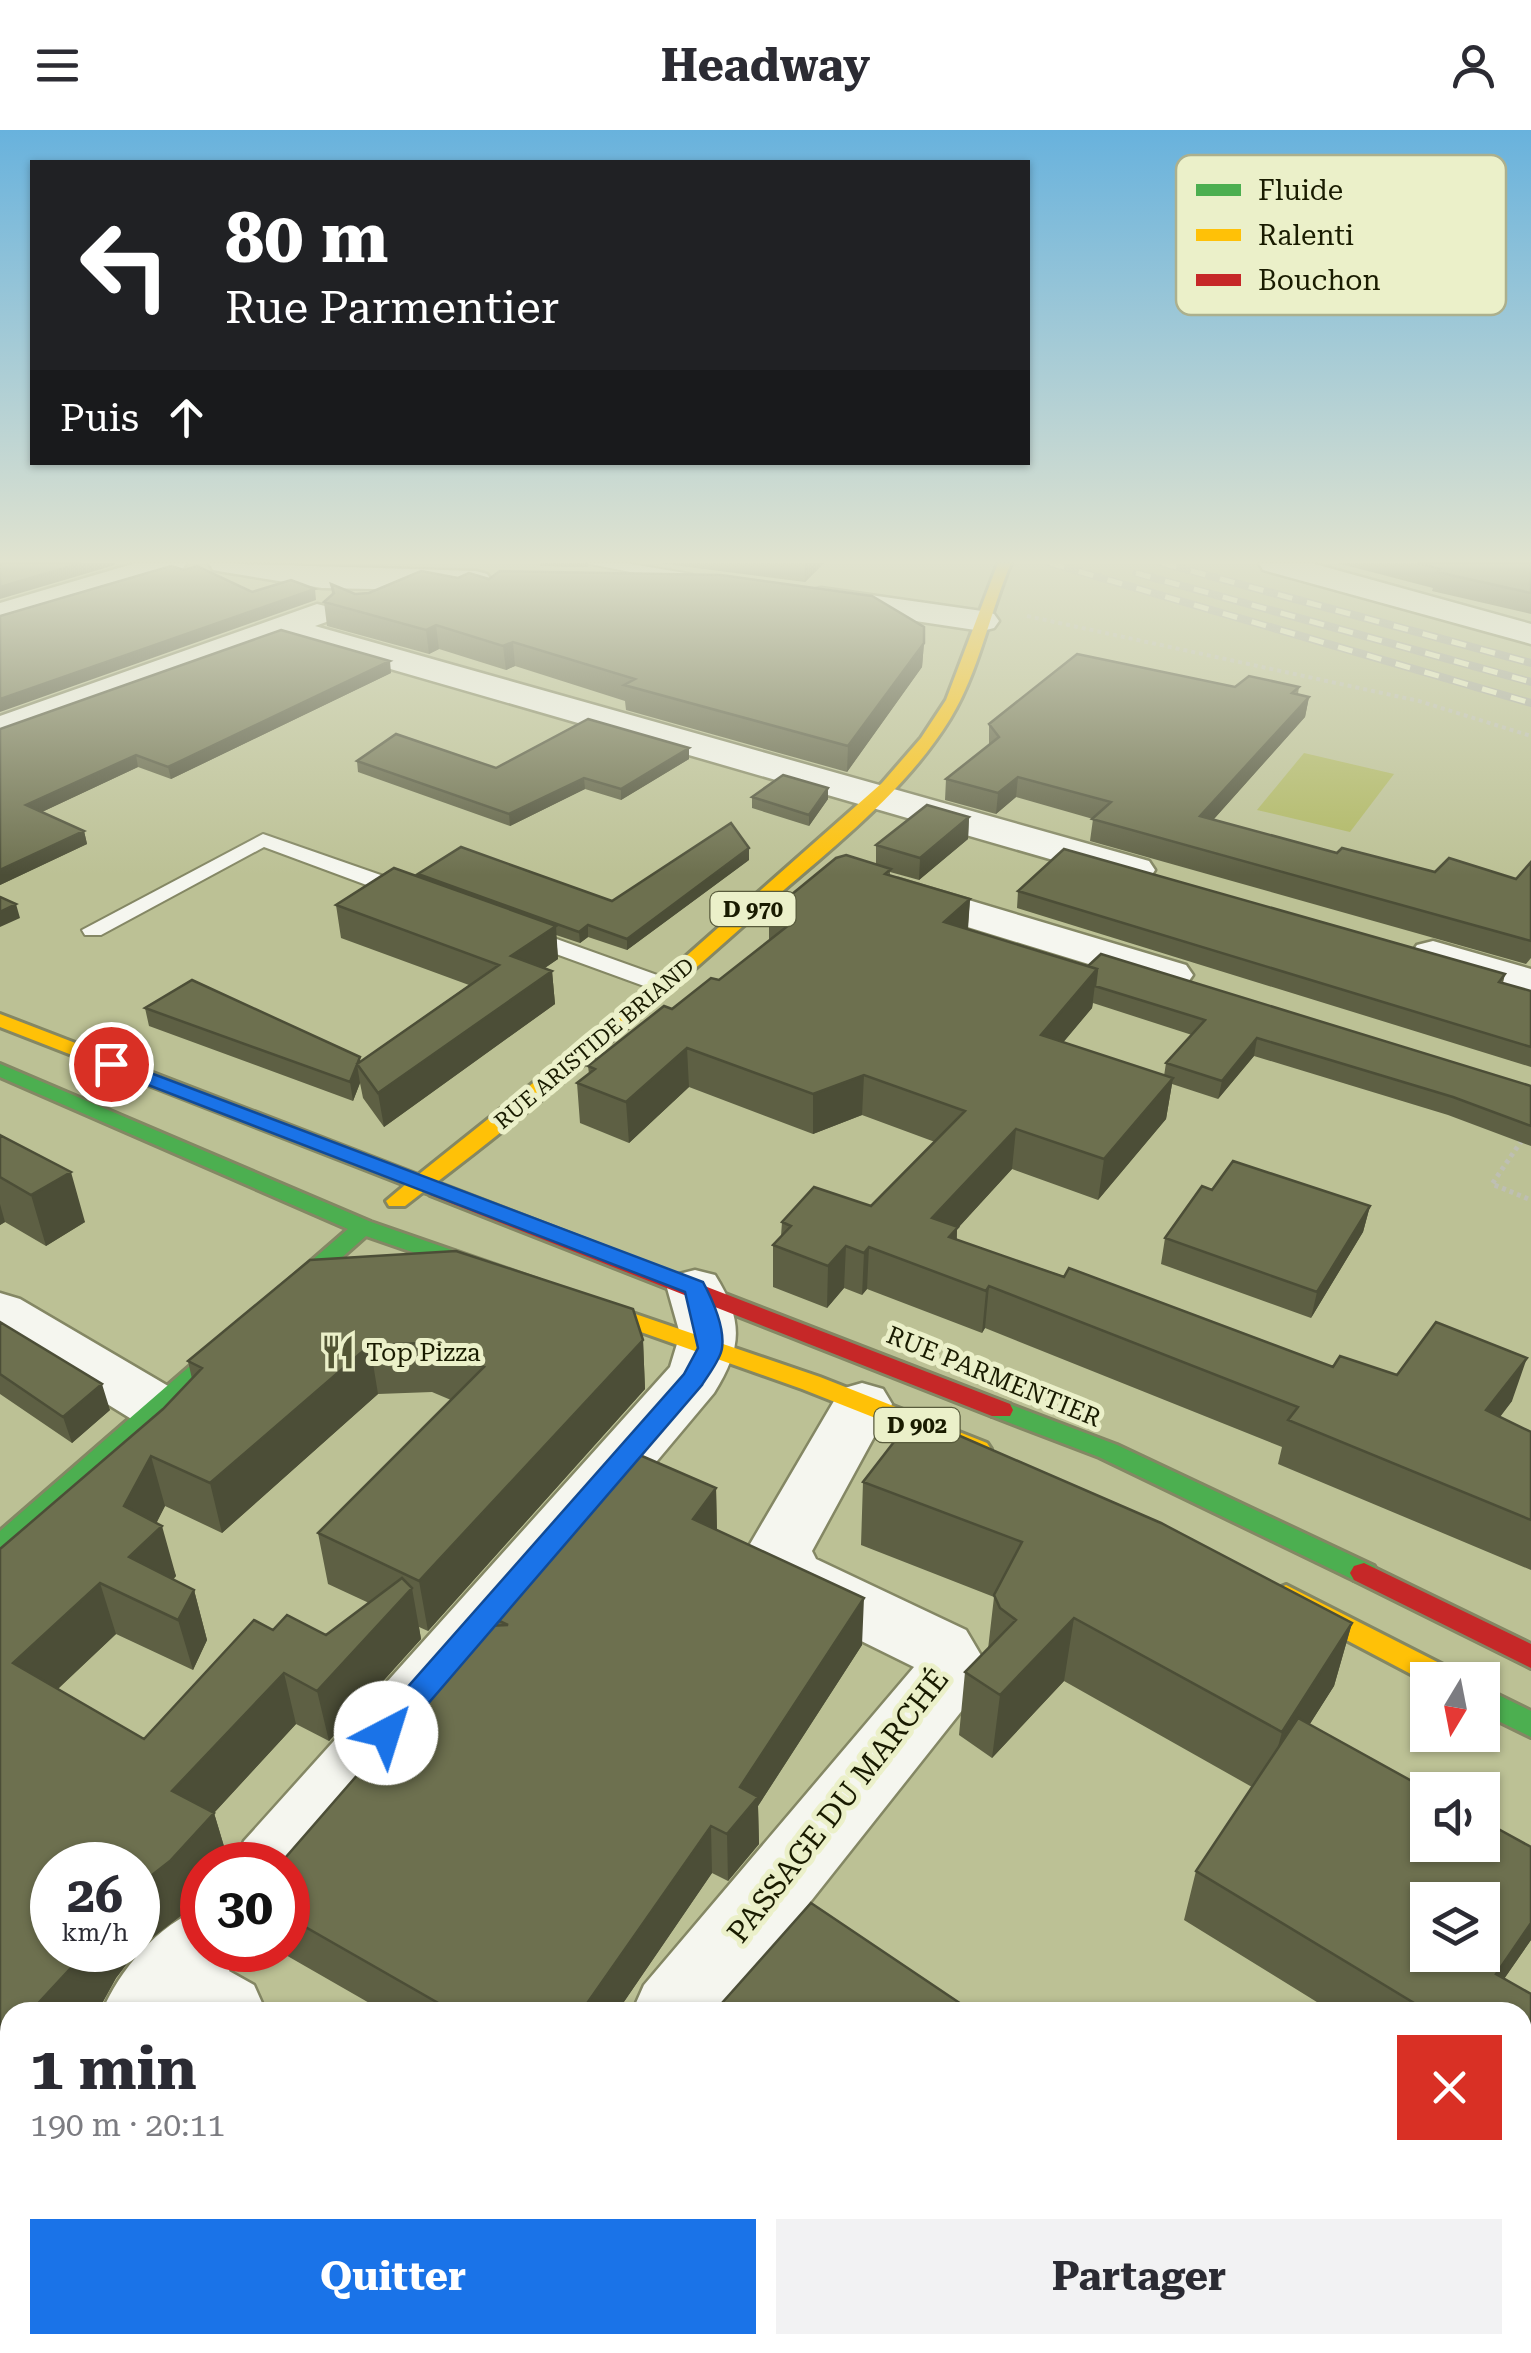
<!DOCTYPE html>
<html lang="fr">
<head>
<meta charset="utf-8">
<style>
	body { margin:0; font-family:"Roboto Serif",serif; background:#f2f2f3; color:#2b2b33; height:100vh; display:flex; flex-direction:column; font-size:38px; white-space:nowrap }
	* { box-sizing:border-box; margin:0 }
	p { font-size:32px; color:#7c7c81 }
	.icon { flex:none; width:55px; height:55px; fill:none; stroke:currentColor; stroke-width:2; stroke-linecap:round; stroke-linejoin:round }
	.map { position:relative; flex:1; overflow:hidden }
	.sheet { position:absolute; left:0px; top:1872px; width:1532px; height:352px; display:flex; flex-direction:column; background:#fff; border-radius:30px 30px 0 0; box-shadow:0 2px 8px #0004 }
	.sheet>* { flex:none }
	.banner { position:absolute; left:30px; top:30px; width:1000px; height:305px; border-radius:0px; box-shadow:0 2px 8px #0004; background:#202124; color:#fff; overflow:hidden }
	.needle { width:65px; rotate:190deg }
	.tools { position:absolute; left:1410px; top:1532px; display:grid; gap:20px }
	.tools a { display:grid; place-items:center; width:90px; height:90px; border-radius:0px; background:#fff; box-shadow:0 2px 8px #0004; font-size:50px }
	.speed { position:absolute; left:30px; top:1712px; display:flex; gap:20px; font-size:50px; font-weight:700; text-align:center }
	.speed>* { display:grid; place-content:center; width:130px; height:130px; border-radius:50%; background:#fff; box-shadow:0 2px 8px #0004; line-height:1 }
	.speed small { font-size:25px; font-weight:400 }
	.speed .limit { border:15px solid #d22; background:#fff; color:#111 }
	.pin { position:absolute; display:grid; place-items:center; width:85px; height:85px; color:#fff; margin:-42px; border:5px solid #fff; border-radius:50%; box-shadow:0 2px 10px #0007 }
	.me { position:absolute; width:110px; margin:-55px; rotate:40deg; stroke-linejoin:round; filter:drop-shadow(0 0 8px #0008) }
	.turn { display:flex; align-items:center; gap:35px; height:210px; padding:0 30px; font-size:45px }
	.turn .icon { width:130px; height:130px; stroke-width:2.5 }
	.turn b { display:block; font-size:70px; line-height:85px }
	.then { display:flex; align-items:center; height:95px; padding:0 30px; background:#0003; gap:20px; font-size:38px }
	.round { display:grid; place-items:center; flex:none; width:105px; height:105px; border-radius:0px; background:#f2f2f3 }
	.overview { display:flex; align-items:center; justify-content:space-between; height:170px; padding:0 30px }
	h1 { font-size:60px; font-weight:700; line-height:75px }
	.primary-button { display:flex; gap:20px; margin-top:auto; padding:20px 30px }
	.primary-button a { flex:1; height:115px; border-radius:0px; background:#1a73e8; color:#fff; font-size:40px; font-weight:700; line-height:115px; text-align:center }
	.primary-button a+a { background:#f2f2f3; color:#2b2b33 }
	header { display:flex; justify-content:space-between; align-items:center; height:130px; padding:0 30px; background:#fff; font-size:45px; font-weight:700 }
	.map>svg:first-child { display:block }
	.green { fill:#afb762 }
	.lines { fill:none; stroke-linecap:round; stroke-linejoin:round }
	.lane-casing { stroke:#848764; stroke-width:4 }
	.street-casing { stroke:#848764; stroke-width:5 }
	.fast-casing { stroke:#848764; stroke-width:6 }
	.slow-casing { stroke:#848764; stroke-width:6 }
	.jam-casing { stroke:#848764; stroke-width:6 }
	.path-far1 { stroke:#bebfb3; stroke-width:4; stroke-dasharray:4 4; stroke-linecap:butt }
	.path { stroke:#bebfb3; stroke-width:5; stroke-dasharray:4 4; stroke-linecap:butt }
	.lane { fill:#f5f6ef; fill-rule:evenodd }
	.street { fill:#f5f6ef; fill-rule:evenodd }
	.fast { fill:#4caf50; fill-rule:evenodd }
	.slow { fill:#ffc107; fill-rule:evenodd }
	.jam { fill:#c62828; fill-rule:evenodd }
	.rail-casing { stroke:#a9aba0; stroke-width:8 }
	.rail { stroke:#ebf0c9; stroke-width:5; stroke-dasharray:15; stroke-linecap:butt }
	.wall { fill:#5e6044; fill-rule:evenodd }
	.shaded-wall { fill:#4c4e37 }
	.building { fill:#6d704f; stroke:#4c4e37; stroke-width:2.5; fill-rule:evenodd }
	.route { fill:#1a73e8; stroke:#114b97; stroke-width:2.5 }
	.labels { text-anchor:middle; stroke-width:10; stroke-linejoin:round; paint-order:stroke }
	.shield { fill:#ebf0c9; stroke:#585b3c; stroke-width:2.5 }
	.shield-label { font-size:22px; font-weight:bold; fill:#191b00 }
	.far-street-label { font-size:22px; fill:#191b00; stroke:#ebf0c9 }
	.poi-label { font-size:25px; fill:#191b00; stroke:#ebf0c9; text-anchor:start }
	.street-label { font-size:25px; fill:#191b00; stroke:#ebf0c9 }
	.near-street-label { font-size:30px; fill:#191b00; stroke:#ebf0c9 }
	.key { fill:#ebf0c9; stroke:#acb08d; stroke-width:2.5 }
	.key-label { font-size:28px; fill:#191b00 }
</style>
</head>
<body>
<header><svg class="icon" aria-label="menu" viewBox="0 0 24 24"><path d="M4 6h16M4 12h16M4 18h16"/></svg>Headway<svg class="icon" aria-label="person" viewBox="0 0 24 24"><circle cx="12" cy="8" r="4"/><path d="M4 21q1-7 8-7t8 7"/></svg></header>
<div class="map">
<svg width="1531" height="2223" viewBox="0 0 1531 2223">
	<rect width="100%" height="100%" fill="#bcc195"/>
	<path class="green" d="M1304 623 1394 644 1350 702 1257 680Z"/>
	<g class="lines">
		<g class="lane-casing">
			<path id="lane" d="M585 433H625L691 444 699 449 691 454Z
				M263 704 415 757 418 762 407 768 399 767 264 717 101 805H85L82 800Z
				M523 797 671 850 675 855 663 862 655 860 515 809 512 804 515 799Z
				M10 2138V2192L0 2196V2142Z"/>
		</g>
		<g class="street-casing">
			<path id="street" d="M136 433H186L182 440 0 494V473Z
				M209 433 476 441 487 444 492 451 487 458 476 461 322 458 224 442 213 440Z
				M1259 433H1311L1531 494V514L1263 440Z
				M821 458 982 481 994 484 999 491 994 498 982 501 809 475 805 468 809 461Z
				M317 474 329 477 334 484 329 491 315 496 1149 731 1155 740 1149 749 1134 753 1119 749 283 508 0 610V586Z
				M898 749 1186 835 1193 845 1186 855 1170 859 883 771 877 762 883 753Z
				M1433 811 1531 839V867L1417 835 1410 825 1417 815Z
				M695 1140 715 1145C744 1191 742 1218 714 1263L298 1759 288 1763V1735H233L244 1711 670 1237 680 1204 667 1158 675 1145Z
				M0 1163 20 1169 180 1263 189 1278 180 1293 159 1299 138 1293 0 1208Z
				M862 1253 883 1259 892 1274 812 1421 816 1429 966 1500 989 1539 979 1559 723 1882H632L644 1855 914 1537 766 1464 746 1421 841 1259Z
				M202 1778V1820H239L229 1841 254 1855 266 1882H102C119 1840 159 1794 202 1778Z
				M10 1992V2086L0 2090V1996Z"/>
		</g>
		<g class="fast-casing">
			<path id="fast" d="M0 934 371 1092 541 1151 545 1156 533 1163 525 1161 366 1106 9 1423 0 1426V1401L348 1099 0 947Z
				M1001 1271 1117 1315 1374 1436 1378 1443 1374 1450 1364 1453 1354 1450 1099 1327 992 1286 989 1280 992 1274Z
				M1482 1557 1531 1581V1607L1482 1583Z"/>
		</g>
		<g class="slow-casing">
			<path id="slow" d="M998 433H1011C989 484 979 542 950 589 905 662 833 717 769 773 661 869 552 965 437 1052L449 1060 446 1065 438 1067 423 1062 405 1076H389L386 1071 405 1055 0 897V884L418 1045 632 874 882 653 921 608 946 570Z
				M533 1149 820 1247 987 1313 991 1319 987 1325H969L802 1259 525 1161 521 1156Z
				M1286 1455 1457 1542 1461 1550H1428V1553L1276 1473 1272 1466 1276 1459Z"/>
		</g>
		<g class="jam-casing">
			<path id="jam" d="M438 1053 1010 1274 1013 1280 1010 1286H992L430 1065 427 1060 430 1055Z
				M1364 1433 1531 1514V1538L1354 1450 1350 1443 1354 1436Z"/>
		</g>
		<path class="path-far1" d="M1027 486 1419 571 1531 606"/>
		<path class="path" d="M1531 997 1492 1054 1531 1070"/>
		<use href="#lane" class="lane"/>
		<use href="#street" class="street"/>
		<use href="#fast" class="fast"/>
		<use href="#slow" class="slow"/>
		<use href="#jam" class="jam"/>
		<g class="rail-casing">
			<path id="rail" d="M1050 433 1531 573
				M1162 433 1531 533
				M1136 443 1531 552"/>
		</g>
		<use href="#rail" class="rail"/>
	</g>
	<path class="wall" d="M540 433H588V437L540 436Z
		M658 433H824L805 452Z
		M1337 433H1531V484L1432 461 1433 458Z
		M458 448 489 449 924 513 922 537 847 642 626 580 625 571 515 536 506 540 439 519 429 524 327 496 324 472 332 464 331 454 355 464 369 463Z
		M391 543 171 649 138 637 42 682 84 701 87 714 0 755V599Z
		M1235 557H1299L1298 564 1309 567 1305 587 1213 690 1337 723 1435 742 1516 749 1531 732V828L1526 834 1090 711 1093 689 1016 667 996 684 945 670 946 649 989 615V594Z
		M689 618V629L621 670 585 659 510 696 358 642 357 631 496 638Z
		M828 658V669L809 696 752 678V667Z
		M969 687 968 709 919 750 890 742V745L970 769 968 800 1088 836 1531 956V1016L1448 985 1254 926 1218 969 1172 954 1166 989 1098 1070 1012 1039 957 1099V1110L1333 1237 1397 1245 1512 1271 1500 1287 1531 1302V1440L1278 1334 1282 1317 985 1198 982 1203 867 1159 862 1165 844 1158 827 1178 773 1157V1115L781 1106 782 1092 871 1076 935 1012 862 985 813 1004 689 957 629 1013 580 993 577 953 589 944 588 936 672 879 719 850 769 810V783L876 734V715ZM1093 873 1192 905 1166 933 1164 946 1063 912 1092 878Z
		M749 730 627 820 588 807 580 813 556 805 558 829 544 838 552 841 555 874 384 997 363 968 360 953 353 971 149 896 145 878 361 931 469 855 341 808 336 775 418 747V744L612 771Z
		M1018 761 1505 844 1503 853 1531 861V937L1017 778Z
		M0 1005 85 1092 46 1116 5 1092 0 1095Z
		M1212 1060 1370 1076 1363 1102 1311 1188 1161 1134 1165 1108Z
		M310 1130 643 1210 645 1259 428 1501 419 1497 421 1509 329 1611 296 1594 214 1683 229 1733 228 1735H202V1763L187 1781 139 1818 116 1848 100 1877 0 1989V1419L163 1279 192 1249 188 1231ZM432 1262 451 1270 318 1403 328 1454 369 1473 326 1505 273 1500 144 1609 58 1559 116 1504 193 1540 207 1510 194 1460 173 1450 176 1446 156 1393 165 1376 222 1403 378 1264Z
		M0 1192 110 1280 72 1313 0 1264Z
		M914 1286 1161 1393 1352 1493 1334 1556 1309 1595 1428 1660V1715H1482V1690L1531 1717V1810L1504 1849 1531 1864V2203L1525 2215 1531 2219V2223H1214L1203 2215H1522V1882H1333L1184 1790 1196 1741 1252 1657 1064 1551 992 1628 959 1605 965 1542 988 1519 994 1467 861 1415 863 1352ZM1428 1770H1482V1825H1428Z
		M716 1358 717 1400 862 1515 758 1676 759 1714 728 1751 712 1743 617 1882H385L277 1820H288V1735L494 1495 493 1488Z
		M220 2215H460L454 2223H232Z
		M604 2215H679L673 2223H614Z"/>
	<path class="shaded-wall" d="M81 433H115V435L0 469V457Z
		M805 433H824L805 452Z
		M315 459 316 470 0 582V569Z
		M436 495 439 519 429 524 426 500Z
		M513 512 515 536 506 540 503 516Z
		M924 513 922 537 847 642 848 616Z
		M390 531 391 543 171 649 168 637Z
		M1309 567 1305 587 1197 708 1200 686Z
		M689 618V629L621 670V659Z
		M136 625 138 637 29 688 26 675Z
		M1018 647 1016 667 996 684 998 663Z
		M584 648 585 659 510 696 509 684Z
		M828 658V669L809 696V685Z
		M969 687 968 709 919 750 920 728Z
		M84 701 87 714 0 755V740Z
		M749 718V730L627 820V809Z
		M970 769 967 806 944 792Z
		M16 774 20 788 0 797V782Z
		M588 795V807L580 813 579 802Z
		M556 796 558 829 515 859 511 826Z
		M1097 839 1092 878 1036 945 1041 905Z
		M552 841 555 874 384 997 378 963Z
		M1257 908 1254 926 1218 969 1222 951Z
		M687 918 689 957 629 1013 626 972Z
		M357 934 360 953 353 971 350 952Z
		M864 945 862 985 813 1004V964Z
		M1173 948 1166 989 1098 1070 1104 1029Z
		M1016 999 1012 1039 957 1099 954 1139 932 1088Z
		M71 1042 85 1092 46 1116 31 1065Z
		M0 1074 5 1092 0 1095Z
		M1370 1076 1363 1102 1311 1188 1317 1162Z
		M846 1116 844 1158 827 1178 828 1136Z
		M869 1117 867 1159 862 1165 864 1123Z
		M989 1156 985 1198 982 1203 986 1161Z
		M643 1210 645 1259 428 1501 419 1451Z
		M370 1215 378 1264 222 1403 210 1353Z
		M1527 1228 1512 1271 1472 1323 1486 1280Z
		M102 1254 110 1280 72 1313 63 1287Z
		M151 1326 165 1376 148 1410 162 1396 176 1446 147 1475 129 1427 124 1376Z
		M716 1358 717 1405 693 1389Z
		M100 1453 116 1504 32 1583 13 1533Z
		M412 1458 421 1509 329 1611 317 1561Z
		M194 1460 207 1510 193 1540 178 1490Z
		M864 1468 862 1515 758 1676 759 1714 728 1751 727 1704 740 1657Z
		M1074 1488 1064 1551 992 1628 1000 1565Z
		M1352 1493 1334 1556 1265 1665 1282 1602Z
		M284 1543 296 1594 188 1711 172 1661Z
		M214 1683 229 1733 228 1735H202V1763L187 1781 139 1818 116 1848 100 1877 95 1882H30L85 1820H138V1756Z
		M711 1696 712 1743 617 1882H581Z
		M1531 1793V1810L1481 1882 1496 1844Z
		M10 1904V1978L0 1989V1915Z
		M420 2215H460L454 2223H422Z
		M647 2215H679L673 2223H648Z"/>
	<path class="building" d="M0 433H81L0 457Z
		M1418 433H1531V463L1437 442 1440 439Z
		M171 436 184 440 197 436 252 462 291 450 315 459 0 569V486Z
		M421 441 458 448 469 443 489 449 500 441 721 445 872 466 924 497V513L848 616 624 555 635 549 513 512 503 516 436 495 426 500 324 472 334 463 331 454 355 464 369 463Z
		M281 500 390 531 168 637 136 625 26 675 84 701 0 740V599Z
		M1077 524 1235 557 1249 546 1299 557 1292 563 1309 567 1200 686 1337 723 1342 718 1435 742 1449 728 1516 749 1531 732V811L1092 689 1111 672 1018 647 998 663 946 649 999 607 989 594Z
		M588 589 689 618 621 659 584 648 509 684 357 631 396 604 496 638Z
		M783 645 828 658 809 685 752 667Z
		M927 675 969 687 920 728 876 715Z
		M731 693 749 718 627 809 588 795 579 802 418 744 461 717 612 771Z
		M1064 719 1505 844 1499 852 1531 861V917L1018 761Z
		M846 725 891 739 885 744 970 769 944 792 1097 839 1041 905 1173 948 1104 1029 1016 999 932 1088 958 1097 949 1107 1064 1147 1069 1138 1333 1237 1340 1226 1397 1245 1436 1192 1527 1228 1486 1280 1531 1302V1390L1288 1290 1298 1277 989 1156 986 1161 869 1117 864 1123 846 1116 828 1136 773 1115 791 1096 782 1092 814 1057 871 1076 965 981 864 945 813 964 687 918 626 972 577 953 595 939 588 936 664 876 672 879 711 848 719 850 794 791 769 783 836 728Z
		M394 738 556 796 511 826 552 841 378 963 357 934 499 835 336 775Z
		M0 767 16 774 0 782Z
		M1101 824 1531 956V996L1453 967 1257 908 1222 951 1166 933 1205 890 1095 856 1097 839 1088 836Z
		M192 850 360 927 350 952 145 878Z
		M0 1005 71 1042 31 1065 0 1047Z
		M1233 1031 1370 1076 1317 1162 1165 1108 1202 1056 1212 1060Z
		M456 1121 633 1179 643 1210 419 1451 318 1403 484 1237 425 1213 370 1215 210 1353 151 1326 124 1376 162 1396 129 1427 194 1460 178 1490 100 1453 13 1533 144 1609 254 1490 273 1500 287 1485 326 1505 402 1448 412 1458 317 1561 284 1543 172 1661 214 1683 170 1731 138 1756V1735H52V1820H85L80 1828 30 1882H10V1904L0 1915V1419L163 1279 202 1238 188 1231 310 1130Z
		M0 1192 102 1254 63 1287 0 1244Z
		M914 1286 1161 1393 1352 1493 1282 1602 1074 1488 1000 1565 965 1542 1016 1490 1000 1478 994 1465 1022 1412 863 1352Z
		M635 1323 716 1358 693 1389 864 1468 740 1657 758 1667 727 1704 711 1696 581 1882H454L288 1787V1735H279L487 1496 508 1495 493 1488Z
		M1298 1588 1428 1660V1715H1482V1690L1531 1717V1793L1496 1844 1531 1864V2203L1525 2215 1531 2219V2223H1294L1282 2215H1522V1882H1429L1196 1741ZM1428 1770H1482V1825H1428Z
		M811 1773 973 1882H714Z
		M269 2215H420L432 2223H282Z"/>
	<linearGradient id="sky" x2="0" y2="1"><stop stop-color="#68b2dd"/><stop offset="0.58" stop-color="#e1e3cf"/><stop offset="1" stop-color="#e1e3cf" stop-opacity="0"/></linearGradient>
	<rect width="1531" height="745" fill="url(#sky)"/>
	<path class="route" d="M111 928 703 1152C712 1169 725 1198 722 1218 721 1229 708 1245 702 1255L396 1611 386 1615 375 1611 371 1603 375 1594 684 1244 698 1218 685 1162 104 938 101 934Z"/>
	<defs>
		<g id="restaurant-bare" transform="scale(2.7)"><path d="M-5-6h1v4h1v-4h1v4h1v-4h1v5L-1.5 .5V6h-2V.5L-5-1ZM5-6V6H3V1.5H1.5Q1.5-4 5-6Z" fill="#525534" stroke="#ebf0c9" stroke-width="2.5" paint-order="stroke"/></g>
	</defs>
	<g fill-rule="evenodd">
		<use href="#restaurant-bare" x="338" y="1222"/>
	</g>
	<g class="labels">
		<g class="shield">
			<rect x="710.5" y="762" width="85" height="34" rx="8"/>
			<rect x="874.5" y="1278" width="85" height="34" rx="8"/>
		</g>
		<g class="shield-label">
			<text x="753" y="787">D 970</text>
			<text x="917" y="1303">D 902</text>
		</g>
		<g class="far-street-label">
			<text transform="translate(594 913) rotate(-40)" y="8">RUE ARISTIDE BRIAND</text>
		</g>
		<g class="poi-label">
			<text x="366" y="1231">Top Pizza</text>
		</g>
		<g class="street-label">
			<text transform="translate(994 1246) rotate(22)" y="9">RUE PARMENTIER</text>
		</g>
		<g class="near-street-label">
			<text transform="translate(838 1676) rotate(-52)" y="10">PASSAGE DU MARCHÉ</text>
		</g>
	</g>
	<rect x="1176" y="25" width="330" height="160" rx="15" class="key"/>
	<rect x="1196" y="54" width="45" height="12" fill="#4caf50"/>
	<rect x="1196" y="99" width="45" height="12" fill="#ffc107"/>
	<rect x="1196" y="144" width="45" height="12" fill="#c62828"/>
	<g class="key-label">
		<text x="1258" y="70">Fluide</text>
		<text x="1258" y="115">Ralenti</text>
		<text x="1258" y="160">Bouchon</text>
	</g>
</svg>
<div class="tools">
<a><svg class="needle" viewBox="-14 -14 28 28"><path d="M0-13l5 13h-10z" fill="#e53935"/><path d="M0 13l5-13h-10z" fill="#7c7c81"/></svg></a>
<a><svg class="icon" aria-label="sound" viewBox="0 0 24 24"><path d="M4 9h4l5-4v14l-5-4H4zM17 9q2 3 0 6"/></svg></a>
<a><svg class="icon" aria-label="layers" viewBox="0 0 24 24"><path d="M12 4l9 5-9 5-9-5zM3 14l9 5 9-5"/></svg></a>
</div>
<div class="speed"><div>26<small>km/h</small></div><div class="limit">30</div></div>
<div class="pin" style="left:111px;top:934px;background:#d93025"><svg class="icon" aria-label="arrive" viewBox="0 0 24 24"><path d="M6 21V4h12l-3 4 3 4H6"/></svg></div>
<svg class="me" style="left:386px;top:1603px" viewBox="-20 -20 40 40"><circle r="19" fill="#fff"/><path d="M0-13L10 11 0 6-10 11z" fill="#1a73e8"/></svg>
<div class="banner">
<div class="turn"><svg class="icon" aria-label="left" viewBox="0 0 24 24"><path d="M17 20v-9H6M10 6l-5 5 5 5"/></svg><div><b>80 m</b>Rue Parmentier</div></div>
<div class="then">Puis<svg class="icon" aria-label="ahead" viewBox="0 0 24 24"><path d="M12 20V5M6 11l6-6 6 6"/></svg></div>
</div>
<section class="sheet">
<div class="overview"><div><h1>1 min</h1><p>190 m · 20:11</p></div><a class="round" style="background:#d93025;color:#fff"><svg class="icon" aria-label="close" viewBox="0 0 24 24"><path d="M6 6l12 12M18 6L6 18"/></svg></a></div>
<div class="primary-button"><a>Quitter</a><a>Partager</a></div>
</section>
</div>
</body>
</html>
